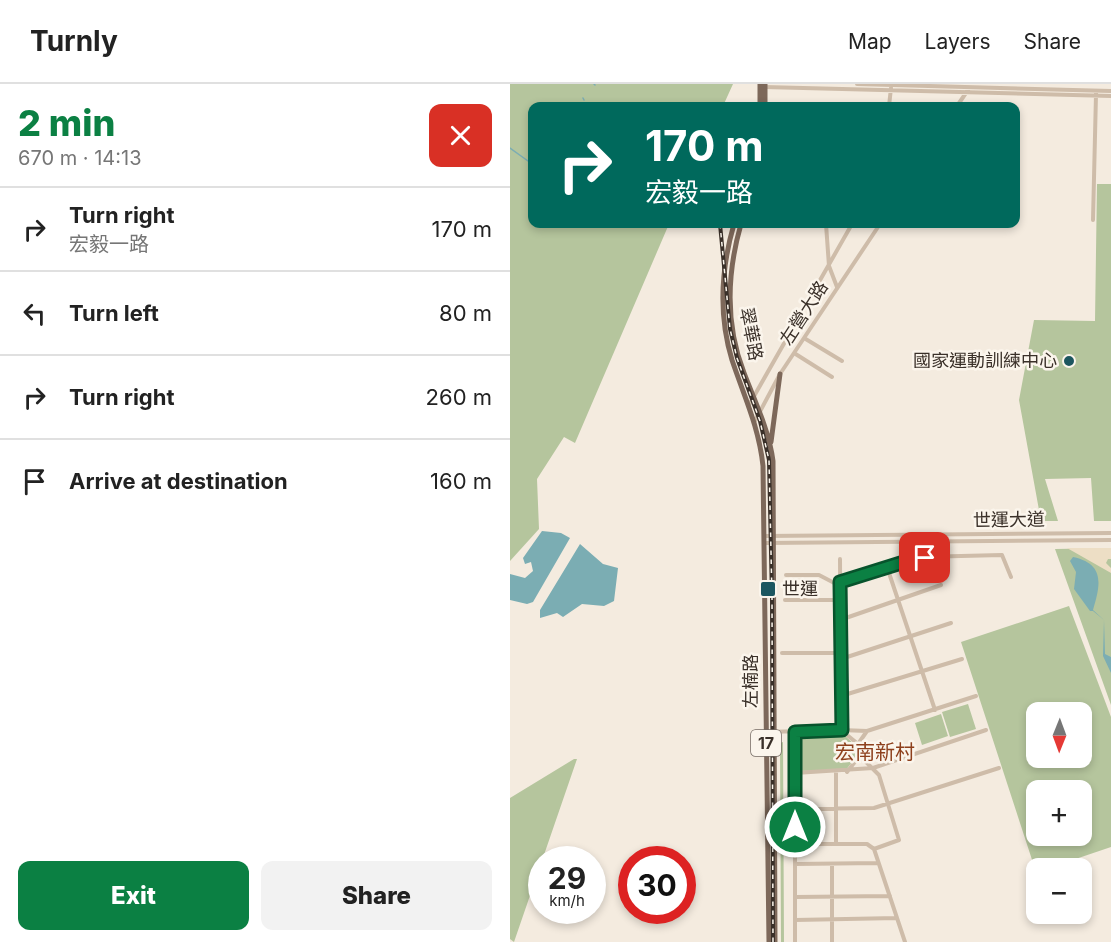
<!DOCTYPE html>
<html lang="en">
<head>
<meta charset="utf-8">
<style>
	body { margin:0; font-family:Inter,"Noto Sans TC",sans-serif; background:#f2f2f2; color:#222; height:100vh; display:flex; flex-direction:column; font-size:22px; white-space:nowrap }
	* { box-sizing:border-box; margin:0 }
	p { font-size:20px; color:#767676 }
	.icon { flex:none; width:33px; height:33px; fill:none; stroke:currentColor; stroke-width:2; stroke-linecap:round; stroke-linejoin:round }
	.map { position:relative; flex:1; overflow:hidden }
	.panel { display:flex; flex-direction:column; background:#fff; width:510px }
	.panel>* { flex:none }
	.banner { position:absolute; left:18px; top:18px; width:492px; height:126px; border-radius:12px; box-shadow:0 3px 9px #0003; background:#00695c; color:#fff; overflow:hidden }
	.needle { width:39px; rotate:181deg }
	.fabs { position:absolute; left:516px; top:618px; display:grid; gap:12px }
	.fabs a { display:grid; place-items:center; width:66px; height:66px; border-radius:12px; background:#fff; box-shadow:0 3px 9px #0003; font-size:30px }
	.speed { position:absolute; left:18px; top:762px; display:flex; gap:12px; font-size:30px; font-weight:700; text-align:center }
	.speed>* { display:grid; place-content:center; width:78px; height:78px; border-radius:50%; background:#fff; box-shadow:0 3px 9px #0003; line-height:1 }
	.speed small { font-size:15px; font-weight:400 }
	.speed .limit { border:9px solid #d22; background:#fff; color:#111 }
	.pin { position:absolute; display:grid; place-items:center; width:51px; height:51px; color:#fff; margin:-26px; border-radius:12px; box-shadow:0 3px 9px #0006 }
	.me { position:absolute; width:66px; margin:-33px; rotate:0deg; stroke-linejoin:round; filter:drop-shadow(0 0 4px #0008) }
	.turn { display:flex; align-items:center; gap:21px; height:126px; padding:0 18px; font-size:27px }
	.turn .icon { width:78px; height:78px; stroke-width:2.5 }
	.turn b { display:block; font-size:42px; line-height:51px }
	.round { display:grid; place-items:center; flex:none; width:63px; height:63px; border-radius:12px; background:#f2f2f2 }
	.summary { display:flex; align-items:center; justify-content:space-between; height:102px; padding:0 18px }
	h1 { font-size:36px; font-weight:800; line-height:45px; color:#0b8043 }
	.primary-button { display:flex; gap:12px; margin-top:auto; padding:12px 18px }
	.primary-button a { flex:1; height:69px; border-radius:12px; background:#0b8043; color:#fff; font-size:24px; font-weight:800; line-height:69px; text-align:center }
	.primary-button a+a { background:#f2f2f2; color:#222 }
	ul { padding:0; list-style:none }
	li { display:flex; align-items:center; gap:18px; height:84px; padding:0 18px; border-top:2px solid #e0e0e0 }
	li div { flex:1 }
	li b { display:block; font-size:22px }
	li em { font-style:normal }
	header { display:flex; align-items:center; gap:36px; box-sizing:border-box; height:84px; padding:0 30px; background:#fff; border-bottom:2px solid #e0e0e0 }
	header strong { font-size:28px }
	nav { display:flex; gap:33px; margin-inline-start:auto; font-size:21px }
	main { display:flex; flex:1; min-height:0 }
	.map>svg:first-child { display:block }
	.green { fill:#b5c59d; fill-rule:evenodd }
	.plaza { fill:#eddec5 }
	.water { fill:#7badb3 }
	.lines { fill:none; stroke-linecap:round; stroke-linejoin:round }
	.stream { stroke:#7badb3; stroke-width:1.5 }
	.minor { stroke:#cebca9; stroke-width:4 }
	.major { stroke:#7d685a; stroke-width:5 }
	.rail-casing { stroke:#3a3029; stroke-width:4 }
	.rail { stroke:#fbf5ec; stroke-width:1.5; stroke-dasharray:4.5; stroke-linecap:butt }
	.route-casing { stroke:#07532c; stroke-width:15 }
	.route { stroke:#0b8043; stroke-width:10 }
	.poi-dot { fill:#1c565f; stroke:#fbf5ec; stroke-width:2 }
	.labels { text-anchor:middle; stroke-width:5; stroke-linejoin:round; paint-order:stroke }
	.shield { fill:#fbf5ec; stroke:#746b64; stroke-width:1.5 }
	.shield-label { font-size:16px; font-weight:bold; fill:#3a3029 }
	.street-label { font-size:18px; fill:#3a3029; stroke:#fbf5ec }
	.poi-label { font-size:18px; fill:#3a3029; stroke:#fbf5ec; text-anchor:end }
	.neighbourhood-label { font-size:20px; fill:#8e401d; stroke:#fbf5ec }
</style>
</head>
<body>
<header>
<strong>Turnly</strong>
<nav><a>Map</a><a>Layers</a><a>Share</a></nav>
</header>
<main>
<section class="panel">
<div class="summary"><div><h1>2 min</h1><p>670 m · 14:13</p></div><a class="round" style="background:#d93025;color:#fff"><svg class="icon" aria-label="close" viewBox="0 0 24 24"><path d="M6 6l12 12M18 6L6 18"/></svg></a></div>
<ul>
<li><svg class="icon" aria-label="right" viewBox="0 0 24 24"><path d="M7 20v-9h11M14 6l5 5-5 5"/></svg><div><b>Turn right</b><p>宏毅一路</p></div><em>170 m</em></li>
<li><svg class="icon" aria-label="left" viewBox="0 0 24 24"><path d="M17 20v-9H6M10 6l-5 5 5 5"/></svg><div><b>Turn left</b></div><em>80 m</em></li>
<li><svg class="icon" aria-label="right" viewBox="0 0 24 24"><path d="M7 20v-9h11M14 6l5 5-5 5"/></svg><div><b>Turn right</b></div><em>260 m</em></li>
<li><svg class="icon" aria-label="arrive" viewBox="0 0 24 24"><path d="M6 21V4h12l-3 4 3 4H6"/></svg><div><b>Arrive at destination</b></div><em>160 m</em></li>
</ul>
<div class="primary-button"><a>Exit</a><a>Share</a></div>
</section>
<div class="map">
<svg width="601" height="858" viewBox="0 0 601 858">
	<rect width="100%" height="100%" fill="#f4ebdf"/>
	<path class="green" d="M0 0H223L213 22H22V140H159L65 359 54 353 27 395 29 445 0 477Z
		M587 100H601V437H584L581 394 535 395 548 437H531L509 316 524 236 585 237Z
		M601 464V621L545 465Z
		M559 522 601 633V763L539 784H526V788L451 558ZM526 628H572V674H526ZM526 706H572V752H526Z
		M458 620 466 645 440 653 432 628Z
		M431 630 438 652 412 661 405 639Z
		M331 648 347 663 348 670 336 686 287 687V650Z
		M273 658 274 858H271L270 659Z
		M64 675H67L4 858 0 855V714Z"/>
	<path class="plaza" d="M557 464H601V475H598L596 479 601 484V489Z"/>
	<path class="water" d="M32 447 51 449 60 454 23 518 17 520 0 516V490L15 494 23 487 21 478 15 480 13 474Z
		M70 460 93 480 108 484 104 517 94 522 72 520 53 533 47 529 30 534V526Z
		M563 473C596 480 590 502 583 526L594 536 595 570 601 573V589L593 572 594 536 583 527H580L564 505 566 488 560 477Z"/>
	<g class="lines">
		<path class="stream" d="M84 0 85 1
			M73 14 74 16
			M0 64 18 77"/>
		<path class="minor" d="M347 0 601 7
			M254 3 601 12
			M379 22 381 4
			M447 22 458 6
			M583 136 586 10
			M316 140 319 182 327 203
			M294 254 332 277
			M284 269 322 293
			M239 321 342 140
			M245 337 270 290 370 140
			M254 452 601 449
			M254 459 601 456
			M330 475 331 646 357 647
			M377 483 425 626
			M276 491H309L330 502
			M330 498 410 473 492 471 501 493
			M275 516H330
			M330 536 431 501
			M272 569H331
			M331 575 441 539
			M331 612 452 575
			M256 648 331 646 348 660 354 676 369 691 389 756 364 765 395 858
			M348 660 357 647 466 612
			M326 688V760
			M337 688 351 670
			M285 689 363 684 476 646
			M285 725 364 724 489 684
			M285 760H357L364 765
			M285 780 368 779
			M285 813 380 812
			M285 836 387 834
			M285 858V648
			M322 858V780"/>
		<path class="major" d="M250 22V0
			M255 22V0
			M224 140C211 185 208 230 222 276 234 312 249 343 253 382L259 858
			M231 140C217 189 215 240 234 289 245 318 259 346 263 377L265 858
			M261 358 270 290"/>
		<g class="rail-casing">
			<path id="rail" d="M210 140 220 245 227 274 250 337 259 376 262 514 263 858"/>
		</g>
		<use href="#rail" class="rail"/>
	</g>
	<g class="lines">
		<g class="route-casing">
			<path id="route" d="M285 743V648L332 646 330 498 410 473 415 474"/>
		</g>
		<use href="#route" class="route"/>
	</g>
	<g class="poi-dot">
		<circle cx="559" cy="277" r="6"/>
		<rect x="250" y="497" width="16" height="16" rx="3"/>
	</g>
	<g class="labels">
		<rect class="shield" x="241" y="646" width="30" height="26" rx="4.5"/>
		<g class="shield-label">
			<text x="256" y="665">17</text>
		</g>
		<g class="street-label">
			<text transform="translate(294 229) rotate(-57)" y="6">左營大路</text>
			<text transform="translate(241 250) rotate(79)" y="6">翠華路</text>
			<text transform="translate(499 436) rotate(-1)" y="6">世運大道</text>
			<text transform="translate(241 597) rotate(-90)" y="6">左楠路</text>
		</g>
		<g class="poi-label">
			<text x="547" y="283">國家運動訓練中心</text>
			<text x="272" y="511" text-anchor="start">世運</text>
		</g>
		<g class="neighbourhood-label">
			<text x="365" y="675">宏南新村</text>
		</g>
	</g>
</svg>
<div class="fabs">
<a><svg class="needle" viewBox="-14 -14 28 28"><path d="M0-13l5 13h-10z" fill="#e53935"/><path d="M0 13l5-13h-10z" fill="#767676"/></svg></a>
<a>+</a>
<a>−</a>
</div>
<div class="speed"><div>29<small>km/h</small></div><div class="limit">30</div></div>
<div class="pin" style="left:415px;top:474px;background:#d93025"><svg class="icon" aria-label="arrive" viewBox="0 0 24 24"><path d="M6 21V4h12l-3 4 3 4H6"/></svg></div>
<svg class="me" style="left:285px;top:743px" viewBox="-20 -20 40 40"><circle r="17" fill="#0b8043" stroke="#fff" stroke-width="3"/><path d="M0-11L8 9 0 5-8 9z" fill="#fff"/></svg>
<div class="banner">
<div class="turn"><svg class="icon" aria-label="right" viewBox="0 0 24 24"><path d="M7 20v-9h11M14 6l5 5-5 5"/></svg><div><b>170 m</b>宏毅一路</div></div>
</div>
</div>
</main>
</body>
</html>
